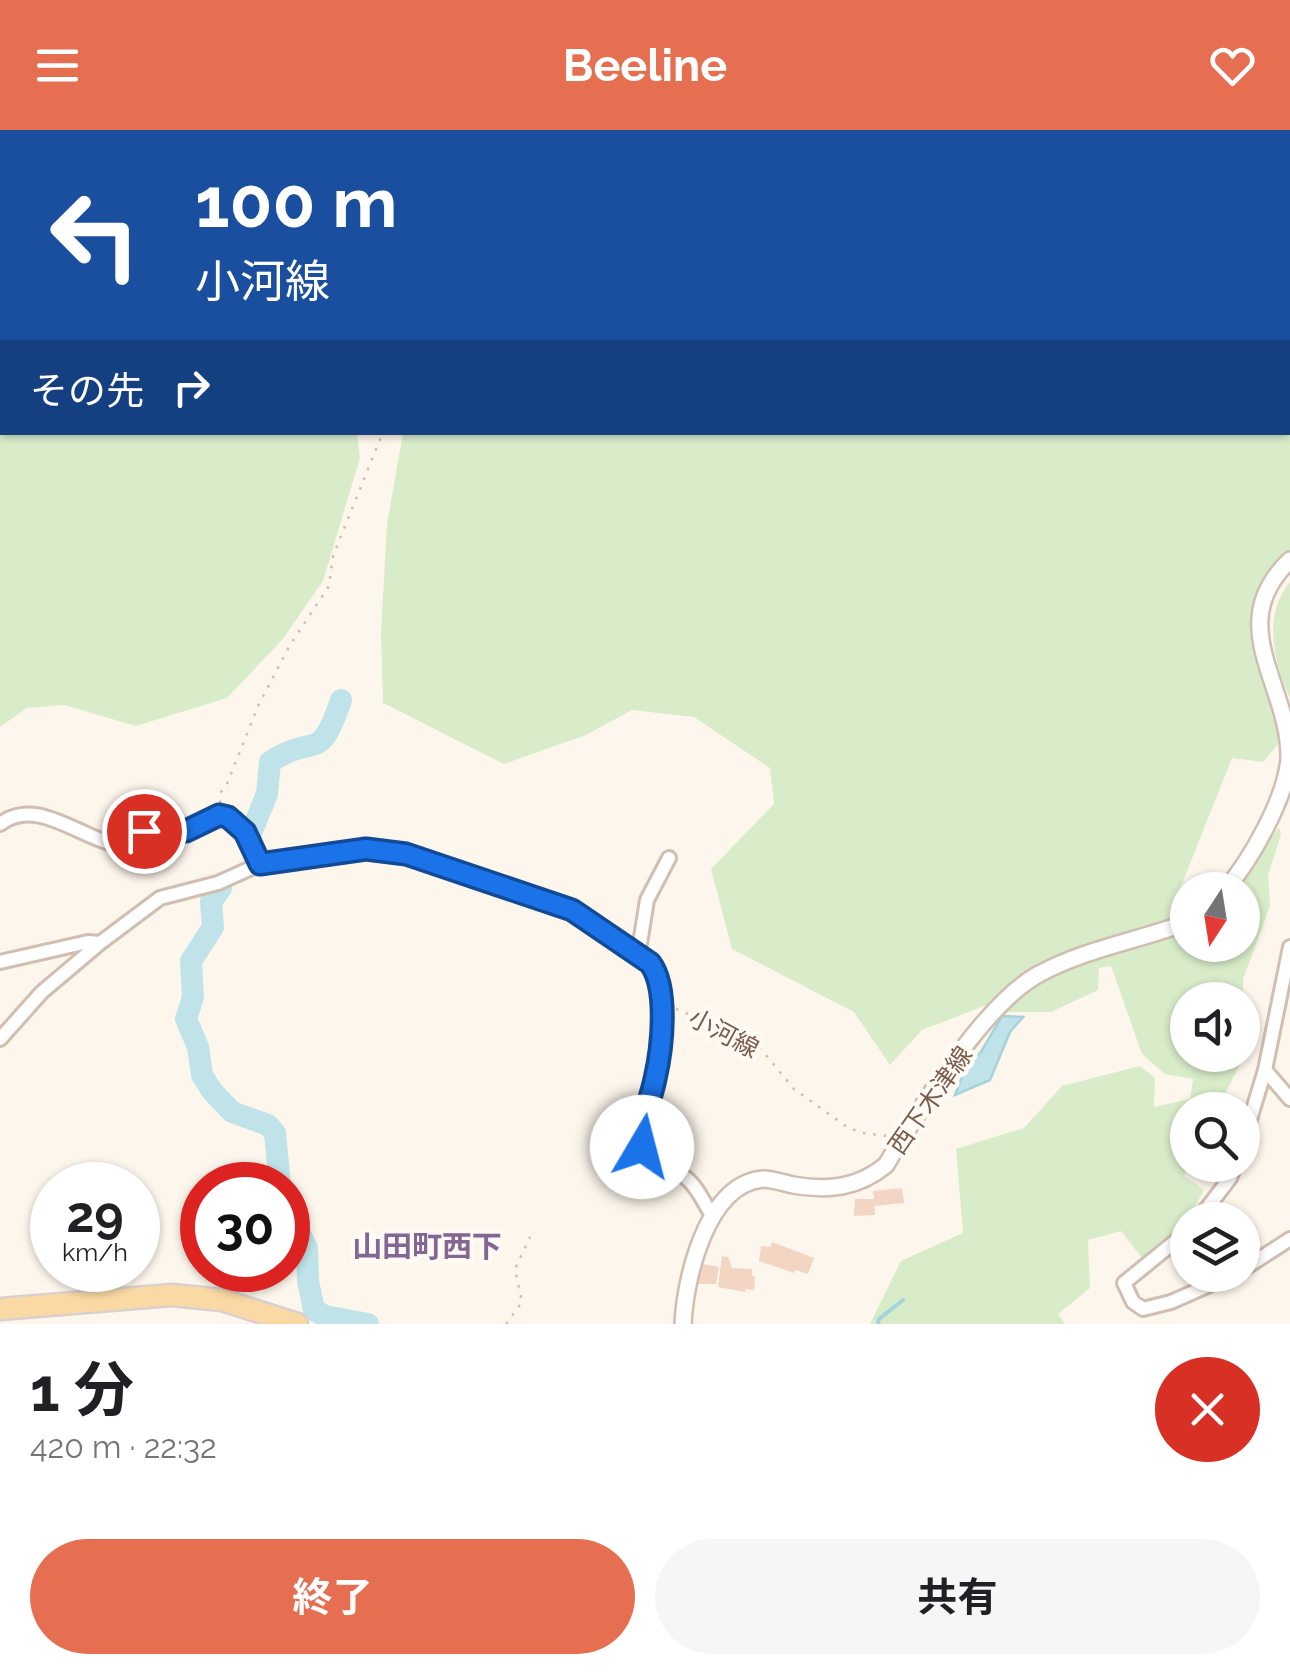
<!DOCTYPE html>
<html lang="ja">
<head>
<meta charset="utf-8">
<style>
	body { margin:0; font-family:Raleway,"Noto Sans JP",sans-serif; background:#f6f6f6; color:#202124; height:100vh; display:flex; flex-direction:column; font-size:38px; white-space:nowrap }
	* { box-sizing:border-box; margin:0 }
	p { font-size:32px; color:#757577 }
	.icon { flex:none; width:55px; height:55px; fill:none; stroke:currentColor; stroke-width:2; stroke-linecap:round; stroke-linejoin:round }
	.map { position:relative; height:1194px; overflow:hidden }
	.panel { display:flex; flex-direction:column; background:#fff; flex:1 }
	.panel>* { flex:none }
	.hud { position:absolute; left:0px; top:0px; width:1290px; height:305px; box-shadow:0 2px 8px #0004; background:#1a4fa0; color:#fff; overflow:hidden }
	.needle { width:65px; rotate:192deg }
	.tools { position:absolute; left:1170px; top:742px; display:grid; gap:20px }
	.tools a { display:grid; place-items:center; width:90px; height:90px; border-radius:50%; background:#fff; box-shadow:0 2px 8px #0004; font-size:50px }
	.speed { position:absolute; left:30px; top:1032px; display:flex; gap:20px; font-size:50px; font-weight:700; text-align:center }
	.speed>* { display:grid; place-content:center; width:130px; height:130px; border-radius:50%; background:#fff; box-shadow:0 2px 8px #0004; line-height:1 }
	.speed small { font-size:25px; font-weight:400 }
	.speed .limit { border:15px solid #d22; background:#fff; color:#111 }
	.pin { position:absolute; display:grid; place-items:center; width:85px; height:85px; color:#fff; margin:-42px; border:5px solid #fff; border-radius:50%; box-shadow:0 2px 10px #0007 }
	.me { position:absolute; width:110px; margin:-55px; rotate:8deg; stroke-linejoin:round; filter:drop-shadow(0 0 8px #0008) }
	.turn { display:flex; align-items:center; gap:35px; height:210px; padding:0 30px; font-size:45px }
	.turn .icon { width:130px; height:130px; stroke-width:2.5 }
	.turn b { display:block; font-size:70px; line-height:85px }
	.then { display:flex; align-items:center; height:95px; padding:0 30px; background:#0003; gap:20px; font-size:38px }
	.round { display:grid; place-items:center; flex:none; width:105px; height:105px; border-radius:52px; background:#f6f6f6 }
	.headline { display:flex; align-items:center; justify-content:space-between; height:170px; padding:0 30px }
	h1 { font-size:60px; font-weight:700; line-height:75px }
	.button { display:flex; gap:20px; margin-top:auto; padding:20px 30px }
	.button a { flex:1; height:115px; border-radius:60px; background:#e76f51; color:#fff; font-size:40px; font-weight:700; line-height:115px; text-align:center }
	.button a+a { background:#f6f6f6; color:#202124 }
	header { display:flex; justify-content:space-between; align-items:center; height:130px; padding:0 30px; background:#e76f51; color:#fff; font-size:45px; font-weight:700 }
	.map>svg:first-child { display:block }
	.green { fill:#d8ecc9; fill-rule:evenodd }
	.water { fill:#bfe3e8; stroke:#a5d3da; stroke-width:2.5 }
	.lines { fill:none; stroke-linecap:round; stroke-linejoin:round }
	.stream { stroke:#a5d3da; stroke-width:4 }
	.river { stroke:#bfe3e8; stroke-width:22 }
	.building { fill:#f3d5c3 }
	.minor-casing { stroke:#d1beb0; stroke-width:18 }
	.tertiary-casing { stroke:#d1beb0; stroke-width:20 }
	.primary-casing { stroke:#dad1cd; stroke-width:25 }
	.path { stroke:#d9b8a5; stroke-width:2.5; stroke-dasharray:2.5 8; stroke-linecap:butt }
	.minor { stroke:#fff; stroke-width:12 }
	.tertiary { stroke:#fff; stroke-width:15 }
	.primary { stroke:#fbd9a5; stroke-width:20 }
	.route-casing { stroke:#114b97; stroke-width:25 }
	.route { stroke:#1a73e8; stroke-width:18 }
	.labels { text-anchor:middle; stroke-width:9; stroke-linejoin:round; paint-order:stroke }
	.street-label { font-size:25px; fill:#7a5c4d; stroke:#fffaf3 }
	.quarter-label { font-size:30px; font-weight:bold; fill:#846695; stroke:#fffaf3 }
</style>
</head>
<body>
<header><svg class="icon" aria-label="menu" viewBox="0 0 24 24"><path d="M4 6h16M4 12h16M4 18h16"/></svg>Beeline<svg class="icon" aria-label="heart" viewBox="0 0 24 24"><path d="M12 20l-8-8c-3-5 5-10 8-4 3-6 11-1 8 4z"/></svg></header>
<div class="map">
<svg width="1290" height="1194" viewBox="0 0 1290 1194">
	<rect width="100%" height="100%" fill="#fdf6ec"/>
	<path class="green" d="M0 0 567 2H2V302L357 303 360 328 323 451 282 510 227 568 136 596 64 575 27 578 0 597Z
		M595 0H1290V420L1262 450 1250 504 1280 612 1263 632 1232 628 1174 774 1187 780V784L1143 804 1086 818 1018 848 989 874 922 900 890 935 854 882 732 819 711 739 774 674 770 638 694 587 632 580 586 605 504 634 383 573 381 503 387 394 403 303 1288 302V2H595Z
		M1290 452V569C1274 532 1262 485 1290 452Z
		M1279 697 1281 705 1268 745 1270 776 1243 849 1244 926 1217 980H1188L1190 1035 1184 1046 1204 1060 1184 1096 1142 1128 1121 1101 1088 1110 1090 1158 1058 1184 1065 1194H870L901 1131 963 1103 956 1019 1024 998 1062 956 1140 936 1155 948 1154 977 1190 969 1193 949 1165 944 1142 924 1111 836 1099 838 1098 860 1051 882H1005L1047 847 1187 801 1188 815H1242V760H1236ZM1188 870H1242V925H1188Z"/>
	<path class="water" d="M1002 886 1023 887 1010 902 990 950 955 965 965 939 981 922Z"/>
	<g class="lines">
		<path class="stream" d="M878 1194 879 1189 903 1170"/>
		<path class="river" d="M251 703 267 664 270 632C315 602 319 636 341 570
			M221 758 211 772 213 797 191 831 193 867 186 889 198 917 202 945 212 961 232 982 268 995 275 1003 280 1055
			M288 1080 307 1118 308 1151 314 1180 325 1186 368 1194"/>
	</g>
	<path class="building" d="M902 1058 904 1073 874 1076 875 1085 854 1086 855 1069H874L873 1061Z
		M772 1112 814 1128 808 1144 795 1140 794 1143 759 1131 761 1116 770 1117Z
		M722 1126 728 1127 732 1138 752 1139V1146L755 1147 754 1160 745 1159V1162L718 1157Z
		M698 1133 719 1137 716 1154H694Z"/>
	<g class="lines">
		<g class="minor-casing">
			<path id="minor" d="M0 694C41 663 88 718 131 716L144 701H186L219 685 229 687 245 702 260 734
				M638 826 647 770 669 728
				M0 832 88 812 100 813 160 768 218 753 260 734 366 719 407 724 572 781 650 833C670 857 662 926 654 956 648 974 633 997 642 1017 650 1034 673 1037 686 1048 697 1056 705 1075 713 1087
				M0 909 42 862 100 813
				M1265 940 1290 817
				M1242 1016 1265 940 1290 969
				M1198 1090 1230 1048 1235 1035
				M1188 1101 1124 1153 1133 1172 1143 1179 1171 1172 1232 1145
				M1242 1140 1290 1109"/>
		</g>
		<g class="tertiary-casing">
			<path id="tertiary" d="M1225 760C1251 730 1286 668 1289 628 1290 555 1222 495 1290 430
				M683 1194C685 1150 706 1054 763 1049 772 1049 784 1053 793 1055 829 1061 858 1058 886 1035 918 981 987 870 1041 843 1086 819 1140 810 1188 792"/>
		</g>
		<g class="primary-casing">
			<path id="primary" d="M0 1179 172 1165 222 1170 297 1194"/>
		</g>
		<path class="path" d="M539 2 541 0
			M220 673 221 662 227 654 258 576 290 515 329 456 333 426 383 302
			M676 879 703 890 726 909H745L761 919 794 959 847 997 862 1003 889 1006
			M506 1194 522 1172 515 1139 530 1107"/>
		<use href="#minor" class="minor"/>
		<use href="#tertiary" class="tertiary"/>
		<use href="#primary" class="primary"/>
	</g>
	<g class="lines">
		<g class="route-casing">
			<path id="route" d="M144 701H186L219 685 228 687 245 702 260 734 366 719 406 724 572 780 650 833C669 858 662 919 655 949 650 974 639 991 642 1017"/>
		</g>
		<use href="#route" class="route"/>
	</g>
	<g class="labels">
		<g class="street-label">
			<text transform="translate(724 903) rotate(28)" y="9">小河線</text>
			<text transform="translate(930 970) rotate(-55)" y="9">西下木津線</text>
		</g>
		<g class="quarter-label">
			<text x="427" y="1127">山田町西下</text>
		</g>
	</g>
</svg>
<div class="tools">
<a><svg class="needle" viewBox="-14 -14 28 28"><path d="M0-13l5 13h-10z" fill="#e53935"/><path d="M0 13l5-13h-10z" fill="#757577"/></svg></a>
<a><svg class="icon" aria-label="sound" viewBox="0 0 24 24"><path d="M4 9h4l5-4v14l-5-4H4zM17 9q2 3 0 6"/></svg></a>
<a><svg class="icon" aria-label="search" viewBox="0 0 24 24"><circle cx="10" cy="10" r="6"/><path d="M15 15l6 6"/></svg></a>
<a><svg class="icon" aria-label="layers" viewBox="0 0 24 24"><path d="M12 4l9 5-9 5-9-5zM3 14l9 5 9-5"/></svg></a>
</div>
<div class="speed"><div>29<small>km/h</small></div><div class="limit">30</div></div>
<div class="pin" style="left:144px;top:701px;background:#d93025"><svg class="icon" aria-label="arrive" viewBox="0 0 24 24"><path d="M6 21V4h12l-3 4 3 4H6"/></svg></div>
<svg class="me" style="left:642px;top:1017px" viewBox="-20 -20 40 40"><circle r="19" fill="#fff"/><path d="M0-13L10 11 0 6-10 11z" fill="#1a73e8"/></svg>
<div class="hud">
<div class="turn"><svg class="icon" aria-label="left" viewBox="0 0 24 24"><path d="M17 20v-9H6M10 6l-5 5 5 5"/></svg><div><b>100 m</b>小河線</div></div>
<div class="then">その先<svg class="icon" aria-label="right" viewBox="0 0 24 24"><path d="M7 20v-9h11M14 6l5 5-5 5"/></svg></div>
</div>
</div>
<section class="panel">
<div class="headline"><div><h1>1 分</h1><p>420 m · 22:32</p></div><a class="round" style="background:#d93025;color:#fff"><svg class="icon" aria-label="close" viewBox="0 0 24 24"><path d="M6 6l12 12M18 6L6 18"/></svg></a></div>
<div class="button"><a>終了</a><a>共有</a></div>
</section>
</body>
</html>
